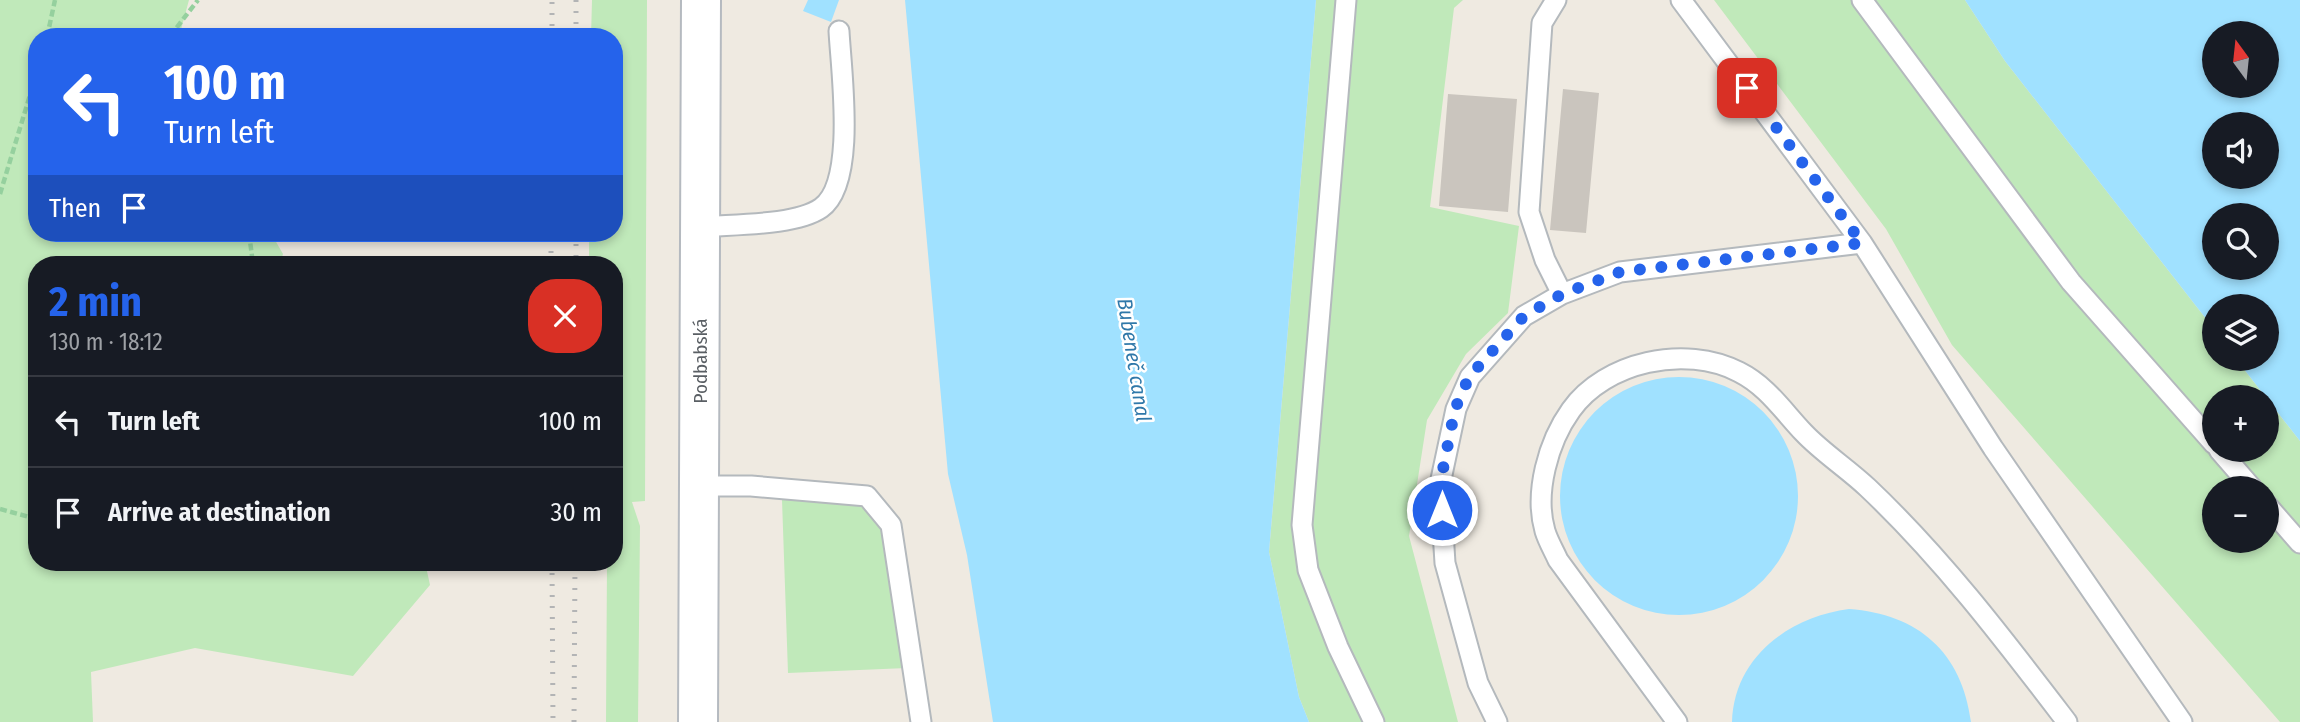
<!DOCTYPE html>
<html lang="en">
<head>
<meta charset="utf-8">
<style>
	body { margin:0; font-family:"Fira Sans Condensed",sans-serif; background:#242831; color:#f1f3f6; height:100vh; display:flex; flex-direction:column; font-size:26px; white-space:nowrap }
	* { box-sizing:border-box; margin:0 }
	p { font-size:23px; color:#9ea1a6 }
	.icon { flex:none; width:38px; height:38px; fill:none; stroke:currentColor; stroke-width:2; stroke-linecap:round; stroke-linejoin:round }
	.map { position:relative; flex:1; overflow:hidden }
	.panel { position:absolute; left:28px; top:256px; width:595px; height:315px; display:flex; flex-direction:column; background:#171b24; border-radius:28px; box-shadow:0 4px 10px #0003 }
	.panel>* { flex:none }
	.top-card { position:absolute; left:28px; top:28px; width:595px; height:214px; border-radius:28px; box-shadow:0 4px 10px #0003; background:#2563eb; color:#fff; overflow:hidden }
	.needle { width:46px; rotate:345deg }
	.tools { position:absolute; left:2202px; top:21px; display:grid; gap:14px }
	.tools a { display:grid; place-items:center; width:77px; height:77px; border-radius:50%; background:#171b24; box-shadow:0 4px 10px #0003; font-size:35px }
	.pin { position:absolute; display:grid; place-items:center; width:60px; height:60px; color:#fff; margin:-30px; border-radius:14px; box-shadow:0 4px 10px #0006 }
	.me { position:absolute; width:77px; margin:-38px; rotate:0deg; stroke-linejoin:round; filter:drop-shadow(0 0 5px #0008) }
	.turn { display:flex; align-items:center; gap:24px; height:147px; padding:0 21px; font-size:32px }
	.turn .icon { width:91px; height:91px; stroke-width:2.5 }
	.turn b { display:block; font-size:49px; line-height:60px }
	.then { display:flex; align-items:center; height:66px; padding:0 21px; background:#0003; gap:14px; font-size:26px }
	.round { display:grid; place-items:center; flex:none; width:74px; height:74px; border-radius:28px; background:#242831 }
	.summary { display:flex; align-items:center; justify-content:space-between; height:119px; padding:0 21px }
	h1 { font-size:42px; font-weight:700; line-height:52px; color:#2563eb }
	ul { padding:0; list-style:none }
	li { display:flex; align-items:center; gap:21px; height:91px; padding:0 21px; border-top:2px solid #363941 }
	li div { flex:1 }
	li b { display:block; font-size:26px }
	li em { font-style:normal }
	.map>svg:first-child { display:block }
	.green { fill:#c0e9ba; fill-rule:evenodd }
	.water { fill:#a0e1ff; fill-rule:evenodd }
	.building { fill:#cac5be }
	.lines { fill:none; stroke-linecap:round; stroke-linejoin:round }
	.service-casing { stroke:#b4b9bd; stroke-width:23 }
	.secondary-casing { stroke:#b5bac0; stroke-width:42 }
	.path { stroke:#95d09e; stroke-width:4.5; stroke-dasharray:7 3.5; stroke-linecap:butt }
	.service { stroke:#fff; stroke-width:19 }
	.secondary { stroke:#fff; stroke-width:38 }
	.rail { stroke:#b3b4b5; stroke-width:5; stroke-dasharray:2 9; stroke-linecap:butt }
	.route { stroke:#2563eb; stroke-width:12; stroke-dasharray:0 21.6 }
	.labels { text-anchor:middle; stroke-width:5; stroke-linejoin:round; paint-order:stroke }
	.street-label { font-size:19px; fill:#5a5f64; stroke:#fff }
	.water-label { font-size:21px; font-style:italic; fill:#2f78a9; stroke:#fff }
</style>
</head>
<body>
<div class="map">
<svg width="2300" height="722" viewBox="0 0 2300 722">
	<rect width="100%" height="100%" fill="#efeae1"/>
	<path class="green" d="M0 0H189L179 37H37V233H271L283 254 280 264H37V562H425L430 585 353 676 195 648 91 672 93 722H0Z
		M592 0H647L645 501 632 502 640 526 638 722H606L607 562H614V264H589V233H614V37H591Z
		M1316 0H1463L1454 8 1430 207 1519 226 1508 313 1466 354 1427 420 1409 536 1458 722H1309L1299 697 1269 552Z
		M1714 0H1965L2005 61 2214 329V359H2236L2300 441V722H2280L1952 345 1886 229ZM2214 397H2266V450H2214ZM2214 488H2266V541H2214Z
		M868 495 886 505 907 668 788 673 782 500Z"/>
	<path class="water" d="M808 0H839L831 22 803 11Z
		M905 0H1316L1269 552 1299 697 1309 722H993L967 555 948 474Z
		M1965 0H2300V441L2236 359H2266V306H2214V329L2005 61ZM2214 33H2266V86H2214ZM2214 124H2266V177H2214ZM2214 215H2266V268H2214Z
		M1560 496a119 119 0 1 1 238 0a119 119 0 1 1-238 0Z
		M1849 609C1918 614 1962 652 1971 722H1732C1734 657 1789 617 1849 609Z"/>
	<path class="building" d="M1563 89 1599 93 1586 233 1550 230Z
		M1448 94 1517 99 1508 212 1439 206Z"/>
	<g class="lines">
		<g class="service-casing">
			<path id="service" d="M1346 0 1302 525 1308 570 1338 647 1374 722
				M1556 0 1542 23 1529 212 1545 260 1562 294
				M1681 0 1862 243 1993 448 2182 722
				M1862 0 2071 282 2214 444
				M700 227C732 224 795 226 821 208 857 183 841 71 839 31
				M2219 450 2252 488
				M699 486H751L867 496 891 525 921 722
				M2266 504 2300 543
				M1497 722 1478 683 1445 563 1440 484 1456 409 1470 377 1524 316 1562 294 1620 272 1862 243
				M1677 722 1558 560C1554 551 1548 541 1545 531 1534 493 1548 442 1571 410 1605 362 1685 344 1739 372 1767 386 1783 411 1804 433 1823 453 1848 469 1868 488 1943 559 2005 641 2067 722"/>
		</g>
		<g class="secondary-casing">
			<path id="secondary" d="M698 722 701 0"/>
		</g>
		<path class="path" d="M47 37 55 0
			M175 37 174 31 198 0
			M0 194 37 72
			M249 233 253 264
			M0 509 37 519"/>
		<use href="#service" class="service"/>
		<use href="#secondary" class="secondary"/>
		<path class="rail" d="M576 0V37
			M552 37V0
			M576 233V264
			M551 264V233
			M552 562 553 722
			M574 722 575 562"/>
	</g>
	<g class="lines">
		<path class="route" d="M1442 510 1440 484 1455 409 1469 377 1524 316 1562 294 1620 272 1862 243 1747 88"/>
	</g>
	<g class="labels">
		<g class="street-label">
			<text transform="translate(700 361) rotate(-90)" y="7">Podbabská</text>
		</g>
		<g class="water-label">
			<text transform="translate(1134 360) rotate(81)" y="7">Bubeneč canal</text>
		</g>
	</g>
</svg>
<div class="tools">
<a><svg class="needle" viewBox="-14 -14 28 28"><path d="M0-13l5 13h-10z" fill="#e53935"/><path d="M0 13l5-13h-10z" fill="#9ea1a6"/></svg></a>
<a><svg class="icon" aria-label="sound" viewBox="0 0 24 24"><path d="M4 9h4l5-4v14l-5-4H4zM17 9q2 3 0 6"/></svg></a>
<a><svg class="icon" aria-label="search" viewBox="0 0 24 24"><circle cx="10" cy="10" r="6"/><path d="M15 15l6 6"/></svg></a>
<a><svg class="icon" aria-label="layers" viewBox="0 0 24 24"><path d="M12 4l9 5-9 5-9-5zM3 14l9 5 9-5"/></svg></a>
<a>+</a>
<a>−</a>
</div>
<div class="pin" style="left:1747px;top:88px;background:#d93025"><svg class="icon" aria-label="arrive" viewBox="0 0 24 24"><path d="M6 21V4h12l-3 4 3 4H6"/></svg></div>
<svg class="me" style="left:1442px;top:510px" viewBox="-20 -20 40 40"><circle r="17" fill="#2563eb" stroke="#fff" stroke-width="3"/><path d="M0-11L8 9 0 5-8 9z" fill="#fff"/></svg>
<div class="top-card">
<div class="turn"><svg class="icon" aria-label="left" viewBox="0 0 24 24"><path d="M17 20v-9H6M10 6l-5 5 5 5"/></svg><div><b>100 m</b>Turn left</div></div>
<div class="then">Then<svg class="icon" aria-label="arrive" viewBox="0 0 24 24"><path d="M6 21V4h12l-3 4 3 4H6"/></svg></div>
</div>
<section class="panel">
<div class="summary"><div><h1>2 min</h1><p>130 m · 18:12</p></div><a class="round" style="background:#d93025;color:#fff"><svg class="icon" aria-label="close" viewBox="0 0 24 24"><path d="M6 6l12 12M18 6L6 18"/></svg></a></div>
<ul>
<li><svg class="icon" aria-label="left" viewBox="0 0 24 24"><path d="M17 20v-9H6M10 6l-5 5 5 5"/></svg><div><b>Turn left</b></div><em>100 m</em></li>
<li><svg class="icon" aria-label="arrive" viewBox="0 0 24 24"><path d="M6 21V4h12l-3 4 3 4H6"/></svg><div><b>Arrive at destination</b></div><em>30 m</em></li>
</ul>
</section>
</div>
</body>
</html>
